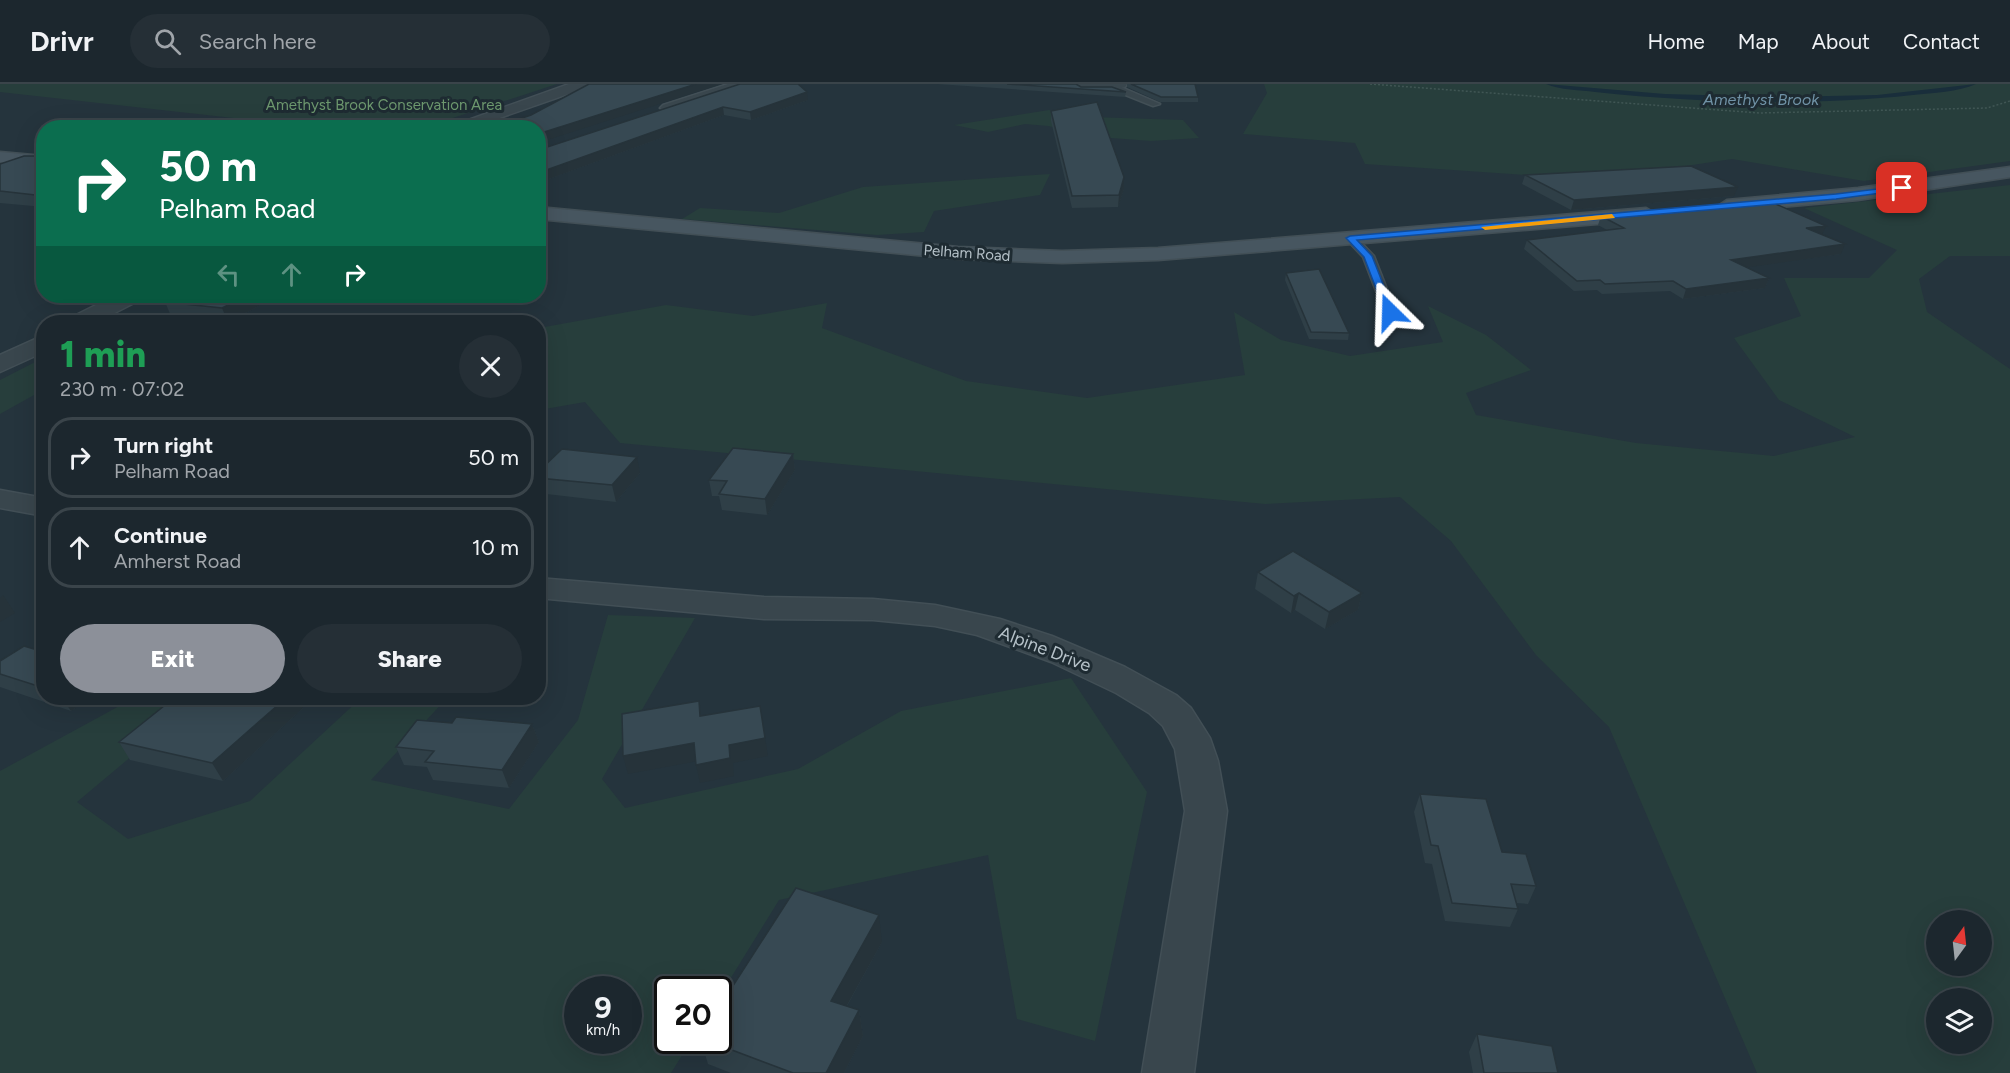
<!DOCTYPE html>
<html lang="en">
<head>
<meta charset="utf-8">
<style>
	body { margin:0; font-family:Figtree,sans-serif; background:#252f36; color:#f1f3f6; height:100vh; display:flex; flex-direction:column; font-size:22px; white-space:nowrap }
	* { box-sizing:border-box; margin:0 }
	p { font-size:20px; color:#a0a5aa }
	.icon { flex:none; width:33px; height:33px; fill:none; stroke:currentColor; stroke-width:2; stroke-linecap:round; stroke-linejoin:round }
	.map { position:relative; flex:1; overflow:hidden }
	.sheet { position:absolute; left:36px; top:231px; width:510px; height:390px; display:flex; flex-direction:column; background:#1c272e; border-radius:24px; box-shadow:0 6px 24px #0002,0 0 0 2px #3a444a }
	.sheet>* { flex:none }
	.top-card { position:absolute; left:36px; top:36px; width:510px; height:183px; border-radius:24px; box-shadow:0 6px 24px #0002,0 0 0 2px #3a444a; background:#0b6e4f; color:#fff; overflow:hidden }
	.needle { width:39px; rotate:15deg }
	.tools { position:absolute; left:1926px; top:826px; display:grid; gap:12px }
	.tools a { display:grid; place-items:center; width:66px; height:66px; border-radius:50%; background:#1c272e; box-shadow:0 6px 24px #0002,0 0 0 2px #3a444a; font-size:30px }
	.speed { position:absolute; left:564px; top:892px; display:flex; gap:12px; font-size:30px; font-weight:700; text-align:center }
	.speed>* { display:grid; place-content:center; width:78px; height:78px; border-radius:50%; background:#1c272e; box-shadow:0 6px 24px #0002,0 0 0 2px #3a444a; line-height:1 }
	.speed small { font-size:15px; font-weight:400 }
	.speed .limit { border:3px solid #111; border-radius:9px; background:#fff; color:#111 }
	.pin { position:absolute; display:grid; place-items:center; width:51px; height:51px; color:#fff; margin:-26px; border-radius:12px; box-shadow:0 3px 9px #0006 }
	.me { position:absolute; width:66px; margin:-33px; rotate:338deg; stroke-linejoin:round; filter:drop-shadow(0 0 4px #0008) }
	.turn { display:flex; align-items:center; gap:21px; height:126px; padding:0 24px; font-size:27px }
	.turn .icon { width:78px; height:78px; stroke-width:2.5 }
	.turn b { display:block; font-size:42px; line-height:51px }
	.lanes { display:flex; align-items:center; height:57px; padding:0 24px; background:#0003; justify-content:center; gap:30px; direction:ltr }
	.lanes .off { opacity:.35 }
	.round { display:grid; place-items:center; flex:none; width:63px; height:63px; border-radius:32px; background:#252f36 }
	.summary { display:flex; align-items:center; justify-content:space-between; height:102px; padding:0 24px }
	h1 { font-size:36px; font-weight:800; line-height:45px; color:#1e9e55 }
	.action { display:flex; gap:12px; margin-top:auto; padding:12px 24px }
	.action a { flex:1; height:69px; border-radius:36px; background:#8c9099; color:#fff; font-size:24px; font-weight:800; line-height:69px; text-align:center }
	.action a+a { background:#252f36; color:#f1f3f6 }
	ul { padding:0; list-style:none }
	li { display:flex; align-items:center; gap:18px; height:81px; margin:0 12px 9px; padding:0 12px; border:3px solid #3a444a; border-radius:24px }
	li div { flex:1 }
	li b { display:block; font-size:22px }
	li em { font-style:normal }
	header { display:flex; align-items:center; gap:36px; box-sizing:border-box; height:84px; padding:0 30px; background:#1c272e; border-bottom:2px solid #3a444a }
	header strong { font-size:28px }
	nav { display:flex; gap:33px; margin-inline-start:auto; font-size:21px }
	.search { width:420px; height:54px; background:#252f36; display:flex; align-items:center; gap:15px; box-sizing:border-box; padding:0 21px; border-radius:33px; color:#a0a5aa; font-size:22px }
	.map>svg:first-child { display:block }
	.green { fill:#273e3c; fill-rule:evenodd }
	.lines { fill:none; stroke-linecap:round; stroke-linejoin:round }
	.stream { fill:#192e3b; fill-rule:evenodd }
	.service-casing { stroke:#424f56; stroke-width:3 }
	.minor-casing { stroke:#424f56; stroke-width:3 }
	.secondary-casing { stroke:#424f56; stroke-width:3 }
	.path { stroke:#405654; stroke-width:1.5; stroke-dasharray:2 2; stroke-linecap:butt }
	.service { fill:#39464d; fill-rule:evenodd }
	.minor { fill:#39464d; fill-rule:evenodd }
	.secondary { fill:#475660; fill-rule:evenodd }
	.wall { fill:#2f3f47 }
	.shaded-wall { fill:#26333a }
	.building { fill:#374953; stroke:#26333a; stroke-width:1.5 }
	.route { fill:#1a73e8; stroke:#114b97; stroke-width:1.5 }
	.slow { fill:#f59e0b }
	.labels { text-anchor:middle; stroke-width:6; stroke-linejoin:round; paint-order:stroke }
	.far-park-label { font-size:15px; fill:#6d986e; stroke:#1e2b32 }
	.far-street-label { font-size:15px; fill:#b5c1c8; stroke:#1e2b32 }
	.far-water-label { font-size:16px; font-style:italic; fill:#7092a6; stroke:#1e2b32 }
	.street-label { font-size:18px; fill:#b5c1c8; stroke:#1e2b32 }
</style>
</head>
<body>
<header>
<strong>Drivr</strong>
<div class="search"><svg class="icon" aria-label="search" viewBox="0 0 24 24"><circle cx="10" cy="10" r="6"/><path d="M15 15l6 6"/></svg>Search here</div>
<nav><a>Home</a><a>Map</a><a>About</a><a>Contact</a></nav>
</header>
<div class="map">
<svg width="2010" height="989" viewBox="0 0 2010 989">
	<rect width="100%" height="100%" fill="#25343d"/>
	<path class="green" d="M0 0H557L422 44 315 43 0 8Z
		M1264 0H2010V77L1864 97 1732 75 1659 86 1554 93 1365 80 1355 59 1243 50 1267 9Z
		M1049 26 1091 33 1183 36 1199 54 1151 57 1098 53 1048 42 1025 40 988 48 954 41Z
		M1050 90 1040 111 934 127 924 148 877 151 682 135 700 124 779 129 863 103Z
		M2010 101V172H1950L1919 195 1927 228 2010 285V989H1757L1609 643 1536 571 1451 457 1400 413 1265 420 620 359 585 318 539 326V244L666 221 753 232 827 219 822 244 966 297 1087 314 1245 291 1234 228 1281 256 1350 272 1443 258 1428 222 1486 251 1531 286 1466 309 1476 331 1636 359 1774 372 1855 353 1779 316 1734 254 1801 232 1784 194H1869L1897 166 1804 124ZM1936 837H1982V882H1936ZM1936 915H1982V960H1936Z
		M43 274V306L0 330V296Z
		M608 531 695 534 602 695 625 724 798 685 901 627 1071 594 1147 708 1095 957 1017 935 988 771 779 816 719 913 718 906H668V957H691L671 989H0V687L134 614H201L77 718 128 755 250 717 361 614H447L371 696 509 725 578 636ZM578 906H628V957H578Z"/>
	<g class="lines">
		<path class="stream" d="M1546 0 1665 10 1781 13 1877 11 1976 0C1958 8 1933 9 1913 11 1811 22 1697 19 1595 8 1580 6 1560 6 1546 0Z"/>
		<g class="service-casing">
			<path id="service" d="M1110 0H1114L1160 20 1153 22 1108 4Z
				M1347 152H1355L1374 172 1396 228 1394 231 1390 232 1384 228 1363 173 1347 156Z"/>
		</g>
		<g class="minor-casing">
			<path id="minor" d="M569 0H590L588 3 471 44H446Z
				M728 0H750L748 3 673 27 668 29 660 24 663 21Z
				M1070 0H1127L1125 3C1110 7 1082 12 1070 0Z
				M114 212H141L138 217 97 238H68L72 233Z
				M44 251V268L0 288V271Z
				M0 406 44 414V432L0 424Z
				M538 494 764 513 873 515 935 521 1000 535 1052 552 1125 583 1176 611 1191 624 1210 654 1218 677 1227 727 1194 989H1142L1185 727 1175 665 1163 642 1149 629 1116 609 1051 578 977 551 935 542 873 536 764 535 538 514Z"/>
		</g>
		<g class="secondary-casing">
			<path id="secondary" d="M0 68 44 72V82L0 78Z
				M2010 83V93L1858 116 1727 128 1718 122 1727 116 1858 104Z
				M538 123 958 163 1062 167 1158 164 1646 124 1656 130 1646 136 1158 176 1062 179 958 175 538 135Z"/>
		</g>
		<path class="path" d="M1370 0 1759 29 1987 24 2010 17"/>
		<use href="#service" class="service"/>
		<use href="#minor" class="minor"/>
		<use href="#secondary" class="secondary"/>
	</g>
	<path class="wall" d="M740 0 808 16 751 36 724 31 538 99V66Z
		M937 0H1076L1081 3 1126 8 1125 13Z
		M1127 0H1195L1198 13V18H1160L1127 3Z
		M1051 27 1124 93V105L1118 123 1072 124 1051 37Z
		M44 65V123L0 119V80L40 72Z
		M1525 91 1734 112 1571 126 1522 100Z
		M1601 132 1822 151 1841 170 1746 183 1769 194 1765 204 1683 215 1670 207 1602 210 1597 206 1574 207 1524 165 1527 156 1607 146 1598 141Z
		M1286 189 1349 249 1348 256 1309 255 1285 196Z
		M274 214 228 238 171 232 165 218Z
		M793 370 795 386 767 431 722 426 719 412H712L709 396Z
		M538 388 640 389 616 418 538 409Z
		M1258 488 1362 509 1358 526 1325 545 1295 526 1291 529 1255 505Z
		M44 568V614H90L71 627 0 603V577Z
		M224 620 303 624 223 697 130 676 119 658Z
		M452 639 532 640 539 658 509 704 433 696 427 683 404 681 396 663Z
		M1420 710 1502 768 1536 802 1528 820 1517 819 1518 825 1510 843 1445 837 1432 780 1425 779 1414 728Z
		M882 858 847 922 859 926 863 952 844 989H731L708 980 701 957H718Z
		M1477 950 1558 989H1473L1469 968Z"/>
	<path class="shaded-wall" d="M696 0H722L538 59V50Z
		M807 8 808 16 751 36 750 28Z
		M723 23 724 31 538 99V89Z
		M1124 93V105L1118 123 1119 111Z
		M1738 103 1734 112 1571 126 1574 116Z
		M1826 142 1822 151 1806 144Z
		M1845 160 1841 170 1728 186 1731 176Z
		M1769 194 1765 204 1683 215 1686 205Z
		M247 212H273L274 214 228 238 222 224Z
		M793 370 795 386 767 431 765 415Z
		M637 373 640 389 616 418 612 401Z
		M1299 509 1295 526 1291 529 1294 512Z
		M1362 509 1358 526 1325 545 1329 528Z
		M3 511 15 529 0 538V514Z
		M62 614H90L71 627Z
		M286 614H298L303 624 223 697 212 679Z
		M760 622 768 672 733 679 734 692 700 699 696 681 729 661Z
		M532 640 539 658 509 704 502 686Z
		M694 659 698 677 628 690 623 672Z
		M879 831 882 858 835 943 831 917Z
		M859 926 863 952 844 989H826Z"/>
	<path class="building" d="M589 0H696L538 50V44H492L531 31Z
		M740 0H798L807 8 750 28 723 23 538 89V66Z
		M1007 0H1076L1081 3H1112L1126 8Z
		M1131 0H1195L1198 13H1161Z
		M1097 18 1124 93 1119 111 1072 112 1051 27Z
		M136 37 215 44H110L121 40Z
		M44 65V112L0 107V80L24 72H40L41 66Z
		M1691 82 1738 103 1574 116 1525 91Z
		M1769 117 1826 142 1806 144 1845 160 1731 176 1769 194 1686 205 1673 197 1605 200 1600 196 1577 197 1527 156 1624 144 1601 132Z
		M1319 185 1349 249 1311 248 1286 189Z
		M177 212H247L222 224 165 218Z
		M733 364 793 370 765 415 719 410 727 397 709 396Z
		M562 365 637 373 612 401 538 394V388Z
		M1293 467 1362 509 1329 528 1299 509 1294 512 1258 488Z
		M24 562 44 568V604L0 590V577Z
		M174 614H193L224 620 232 614H286L212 679 119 658Z
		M699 617 700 632 760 622 765 654 729 661 730 674 696 681 694 659 623 672 622 630Z
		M456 633 532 640 502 686 425 678 434 667 396 663 417 636 452 639Z
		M1420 710 1486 715 1502 768 1526 770 1536 802 1511 800 1518 825 1452 819 1438 762 1431 761Z
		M796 804 879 831 831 917 859 926 826 989H793L708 957H718V925Z
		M1477 950 1552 962 1558 989H1484Z"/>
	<path class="route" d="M1902 102 1904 106 1836 115 1357 156 1372 172 1394 228 1390 230 1385 228 1364 173 1346 154 1350 152 1836 110Z"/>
	<path class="slow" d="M1612 130 1615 134 1485 146 1481 143Z"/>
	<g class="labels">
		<g class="far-park-label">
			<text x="384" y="26">Amethyst Brook Conservation Area</text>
		</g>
		<g class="far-street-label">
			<text transform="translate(967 169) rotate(4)" y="5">Pelham Road</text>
		</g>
		<g class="far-water-label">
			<text x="1761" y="21">Amethyst Brook</text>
		</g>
		<g class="street-label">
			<text transform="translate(1045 565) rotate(21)" y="6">Alpine Drive</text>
		</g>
	</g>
</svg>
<div class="tools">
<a><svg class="needle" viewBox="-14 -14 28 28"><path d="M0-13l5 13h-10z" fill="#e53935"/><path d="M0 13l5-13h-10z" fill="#a0a5aa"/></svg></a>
<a><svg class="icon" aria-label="layers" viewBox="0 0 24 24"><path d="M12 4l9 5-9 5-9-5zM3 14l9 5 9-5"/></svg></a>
</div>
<div class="speed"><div>9<small>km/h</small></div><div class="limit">20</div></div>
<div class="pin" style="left:1902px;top:104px;background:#d93025"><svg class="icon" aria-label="arrive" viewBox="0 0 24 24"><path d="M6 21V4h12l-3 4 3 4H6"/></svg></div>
<svg class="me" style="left:1390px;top:228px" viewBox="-20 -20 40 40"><path d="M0-17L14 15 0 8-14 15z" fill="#1a73e8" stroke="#fff" stroke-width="4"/></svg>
<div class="top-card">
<div class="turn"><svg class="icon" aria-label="right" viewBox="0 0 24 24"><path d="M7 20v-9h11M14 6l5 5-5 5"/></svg><div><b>50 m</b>Pelham Road</div></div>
<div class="lanes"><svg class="icon off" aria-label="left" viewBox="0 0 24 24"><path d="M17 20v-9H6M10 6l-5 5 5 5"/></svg><svg class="icon off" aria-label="ahead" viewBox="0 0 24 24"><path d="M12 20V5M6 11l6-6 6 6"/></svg><svg class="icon" aria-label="right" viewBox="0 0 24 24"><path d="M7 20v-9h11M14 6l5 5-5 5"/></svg></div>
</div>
<section class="sheet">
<div class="summary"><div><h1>1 min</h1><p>230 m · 07:02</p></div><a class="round"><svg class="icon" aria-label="close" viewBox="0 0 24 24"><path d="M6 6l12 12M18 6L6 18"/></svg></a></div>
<ul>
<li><svg class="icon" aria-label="right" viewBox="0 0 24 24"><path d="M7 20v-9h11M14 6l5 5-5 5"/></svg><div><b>Turn right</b><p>Pelham Road</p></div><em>50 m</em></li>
<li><svg class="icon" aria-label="ahead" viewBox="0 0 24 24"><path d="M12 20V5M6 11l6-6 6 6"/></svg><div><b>Continue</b><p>Amherst Road</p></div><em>10 m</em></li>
</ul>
<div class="action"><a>Exit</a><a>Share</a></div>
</section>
</div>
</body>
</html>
